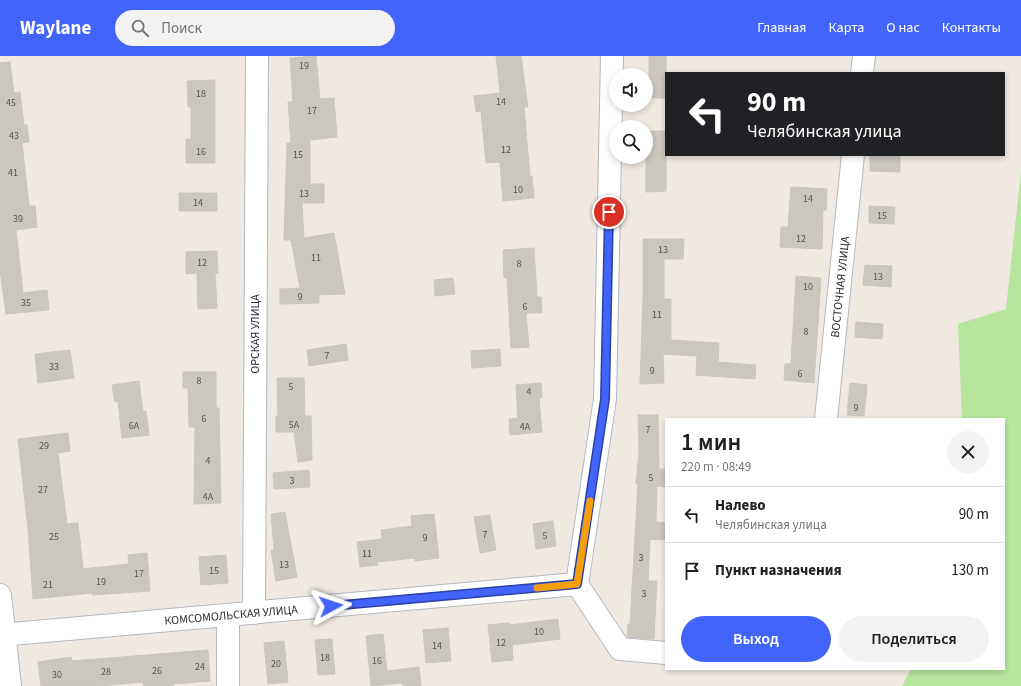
<!DOCTYPE html>
<html lang="ru">
<head>
<meta charset="utf-8">
<style>
	body { margin:0; font-family:"Source Sans 3",sans-serif; background:#f2f2f2; color:#202124; height:100vh; display:flex; flex-direction:column; font-size:15px; white-space:nowrap }
	* { box-sizing:border-box; margin:0 }
	p { font-size:13px; color:#757577 }
	.icon { flex:none; width:22px; height:22px; fill:none; stroke:currentColor; stroke-width:2; stroke-linecap:round; stroke-linejoin:round }
	.map { position:relative; flex:1; overflow:hidden }
	.side { position:absolute; left:665px; top:362px; width:340px; height:252px; display:flex; flex-direction:column; background:#fff; border-radius:0px; box-shadow:0 2px 6px #0003 }
	.side>* { flex:none }
	.guide { position:absolute; left:665px; top:16px; width:340px; height:84px; border-radius:0px; box-shadow:0 2px 6px #0003; background:#202124; color:#fff; overflow:hidden }
	.controls { position:absolute; left:609px; top:12px; display:grid; gap:8px }
	.controls a { display:grid; place-items:center; width:44px; height:44px; border-radius:50%; background:#fff; box-shadow:0 2px 6px #0003; font-size:20px }
	.pin { position:absolute; display:grid; place-items:center; width:34px; height:34px; color:#fff; margin:-17px; border:2px solid #fff; border-radius:50%; box-shadow:0 1px 4px #0007 }
	.me { position:absolute; width:44px; margin:-22px; rotate:85deg; stroke-linejoin:round; filter:drop-shadow(0 0 3px #0008) }
	.turn { display:flex; align-items:center; gap:14px; height:84px; padding:0 16px; font-size:18px }
	.turn .icon { width:52px; height:52px; stroke-width:2.5 }
	.turn b { display:block; font-size:28px; line-height:34px }
	.round { display:grid; place-items:center; flex:none; width:42px; height:42px; border-radius:21px; background:#f2f2f2 }
	.overview { display:flex; align-items:center; justify-content:space-between; height:68px; padding:0 16px }
	h1 { font-size:24px; font-weight:600; line-height:30px }
	.button { display:flex; gap:8px; margin-top:auto; padding:8px 16px }
	.button a { flex:1; height:46px; border-radius:24px; background:#4264fb; color:#fff; font-size:16px; font-weight:600; line-height:46px; text-align:center }
	.button a+a { background:#f2f2f2; color:#202124 }
	ul { padding:0; list-style:none }
	li { display:flex; align-items:center; gap:12px; height:56px; padding:0 16px; border-top:1px solid #e0e0e0 }
	li div { flex:1 }
	li b { display:block; font-size:15px }
	li em { font-style:normal }
	header { display:flex; align-items:center; gap:24px; box-sizing:border-box; height:56px; padding:0 20px; background:#4264fb; color:#fff }
	header strong { font-size:19px }
	nav { display:flex; gap:22px; margin-inline-start:auto; font-size:14px }
	.search { width:280px; height:36px; background:#f2f2f2; display:flex; align-items:center; gap:10px; box-sizing:border-box; padding:0 14px; border-radius:22px; color:#757577; font-size:15px }
	.map>svg:first-child { display:block }
	.green { fill:#b6e59e }
	.building { fill:#cbc7bf; stroke:#cbc5ba }
	.lines { fill:none; stroke-linecap:round; stroke-linejoin:round }
	.minor-casing { stroke:#b4b7c1; stroke-width:24 }
	.minor { stroke:#fff; stroke-width:22 }
	.route-casing { stroke:#2b41a3; stroke-width:10 }
	.route { stroke:#4264fb; stroke-width:7 }
	.slow { stroke:#f59e0b; stroke-width:7 }
	.labels { text-anchor:middle; stroke-width:3; stroke-linejoin:round; paint-order:stroke }
	.number-label { font-size:10px; fill:#555452 }
	.street-label { font-size:12px; fill:#2e2e2e; stroke:#fff }
</style>
</head>
<body>
<header>
<strong>Waylane</strong>
<div class="search"><svg class="icon" aria-label="search" viewBox="0 0 24 24"><circle cx="10" cy="10" r="6"/><path d="M15 15l6 6"/></svg>Поиск</div>
<nav><a>Главная</a><a>Карта</a><a>О нас</a><a>Контакты</a></nav>
</header>
<div class="map">
<svg width="1021" height="630" viewBox="0 0 1021 630">
	<rect width="100%" height="100%" fill="#efe9e1"/>
	<path class="green" d="M1021 115V630H902L911 613H1004V363H962L958 268 1006 253Z"/>
	<path class="building" d="M315 0H316L320 43 334 42 337 81 310 84V128H324V147H302L304 182 334 177 345 238 319 239V247L280 248V233L300 232 291 184H296H284L287 87H291L288 46H293L290 2Z
		M496 0H521L528 51H524L530 121 532 120 534 142 503 145 500 106 486 107 481 55 476 56 474 40 500 37Z
		M649 0H666V42H649Z
		M10 6 14 37 20 36 24 69H27L29 86 22 87 29 150H35L37 171 16 174 23 237 47 234 49 254 6 258 0 214V7Z
		M215 24V107H186V83H191V51H188L187 25Z
		M646 75H666V135L646 136Z
		M870 99H900V116L870 115Z
		M791 131 827 133 826 154H823L822 193 780 191 781 171H788Z
		M179 137H217V155H179Z
		M869 150 895 151 894 168 869 167Z
		M643 183H684L683 203H664V243H671V284L719 287 718 306 756 309 755 323 696 319 697 300 663 298 664 327 640 328 643 243Z
		M534 192 537 241H541L542 257H526L529 291 511 292 507 222H504L503 194Z
		M217 195 218 217H215L217 252 198 253 197 217 186 218V196Z
		M865 209 892 210 891 231 863 229Z
		M796 220 821 222 814 327 784 324 785 308H791Z
		M453 222 455 238 435 240 434 224Z
		M856 266 883 268 882 283 855 281Z
		M346 288 348 304 309 310 307 294Z
		M500 293 501 310 472 312 471 295Z
		M70 294 74 322 38 327 35 298Z
		M183 316H216V352H219L221 447 194 448 195 371H189L188 332H183Z
		M277 322H304L305 360H311L312 404 298 406 294 376H276V360H278Z
		M139 325 143 356 146 355 149 379 122 382 118 345 115 346 112 329Z
		M541 327 542 342H539L542 376 510 379 509 363 518 362 516 329Z
		M850 327 867 329 864 360 847 359Z
		M638 359H658L659 413H666V431L657 430 656 466 666 467V484L650 483 648 525H657L654 583 627 581 628 568H630L638 428H636L639 396Z
		M68 377 70 395 58 397 67 468 78 467 83 513 129 508 128 499 147 497 150 535 92 539V537L33 543 28 473 18 383Z
		M309 414 310 431 274 433 273 417Z
		M285 456 297 521 276 525 271 495 274 494 271 458Z
		M434 458 439 502 415 505V502L377 506 378 509 360 511 357 486 382 483 381 474 412 470 411 460Z
		M490 459 496 494 480 497 474 461Z
		M553 465 556 490 536 493 533 468Z
		M226 499 228 527 201 529 199 501Z
		M558 563 560 583 512 589 513 604 492 606 488 569 509 567 510 569Z
		M448 572 451 605 426 607 423 574Z
		M383 578 387 615 419 611 421 630H403L402 627 371 630 366 580Z
		M332 583 335 618 318 619 315 584Z
		M284 585 288 626 268 628 264 587Z
		M208 594 210 625 173 628 174 630H144L143 626 100 630H41L38 606 71 601 72 605Z"/>
	<g class="lines">
		<g class="minor-casing">
			<path id="minor" d="M862 17 864 0
				M826 363 853 99
				M577 528 605 343 612 0
				M0 539 10 630
				M254 557 257 0
				M0 579 577 528 620 593 666 597
				M228 630V559"/>
		</g>
		<use href="#minor" class="minor"/>
	</g>
	<g class="lines">
		<g class="route-casing">
			<path id="route" d="M331 550 577 528 605 343 609 156"/>
		</g>
		<use href="#route" class="route"/>
		<path class="slow" d="M537 532 577 528 590 445"/>
	</g>
	<g class="labels">
		<g class="number-label">
			<text x="304" y="13">19</text>
			<text x="201" y="41">18</text>
			<text x="501" y="49">14</text>
			<text x="11" y="50">45</text>
			<text x="312" y="58">17</text>
			<text x="14" y="83">43</text>
			<text x="506" y="97">12</text>
			<text x="201" y="99">16</text>
			<text x="298" y="102">15</text>
			<text x="13" y="120">41</text>
			<text x="518" y="137">10</text>
			<text x="304" y="141">13</text>
			<text x="808" y="146">14</text>
			<text x="198" y="150">14</text>
			<text x="882" y="163">15</text>
			<text x="18" y="166">39</text>
			<text x="801" y="186">12</text>
			<text x="663" y="197">13</text>
			<text x="316" y="205">11</text>
			<text x="202" y="210">12</text>
			<text x="519" y="211">8</text>
			<text x="878" y="224">13</text>
			<text x="808" y="234">10</text>
			<text x="300" y="244">9</text>
			<text x="26" y="250">35</text>
			<text x="525" y="254">6</text>
			<text x="657" y="262">11</text>
			<text x="806" y="279">8</text>
			<text x="327" y="303">7</text>
			<text x="54" y="314">33</text>
			<text x="652" y="318">9</text>
			<text x="800" y="321">6</text>
			<text x="199" y="328">8</text>
			<text x="291" y="334">5</text>
			<text x="529" y="339">4</text>
			<text x="856" y="355">9</text>
			<text x="204" y="366">6</text>
			<text x="294" y="372">5А</text>
			<text x="134" y="373">6А</text>
			<text x="525" y="374">4А</text>
			<text x="648" y="377">7</text>
			<text x="44" y="393">29</text>
			<text x="208" y="408">4</text>
			<text x="651" y="425">5</text>
			<text x="292" y="428">3</text>
			<text x="43" y="437">27</text>
			<text x="208" y="444">4А</text>
			<text x="485" y="482">7</text>
			<text x="545" y="483">5</text>
			<text x="54" y="484">25</text>
			<text x="425" y="485">9</text>
			<text x="367" y="501">11</text>
			<text x="641" y="505">3</text>
			<text x="284" y="512">13</text>
			<text x="214" y="518">15</text>
			<text x="139" y="521">17</text>
			<text x="101" y="529">19</text>
			<text x="48" y="532">21</text>
			<text x="644" y="541">3</text>
			<text x="539" y="579">10</text>
			<text x="501" y="590">12</text>
			<text x="437" y="593">14</text>
			<text x="325" y="605">18</text>
			<text x="377" y="608">16</text>
			<text x="276" y="611">20</text>
			<text x="200" y="614">24</text>
			<text x="157" y="618">26</text>
			<text x="106" y="619">28</text>
			<text x="57" y="622">30</text>
		</g>
		<g class="street-label">
			<text transform="translate(840 231) rotate(-84)" y="4">ВОСТОЧНАЯ УЛИЦА</text>
			<text transform="translate(255 278) rotate(-90)" y="4">ОРСКАЯ УЛИЦА</text>
			<text transform="translate(231 559) rotate(-5)" y="4">КОМСОМОЛЬСКАЯ УЛИЦА</text>
		</g>
	</g>
</svg>
<div class="controls">
<a><svg class="icon" aria-label="sound" viewBox="0 0 24 24"><path d="M4 9h4l5-4v14l-5-4H4zM17 9q2 3 0 6"/></svg></a>
<a><svg class="icon" aria-label="search" viewBox="0 0 24 24"><circle cx="10" cy="10" r="6"/><path d="M15 15l6 6"/></svg></a>
</div>
<div class="pin" style="left:609px;top:156px;background:#d93025"><svg class="icon" aria-label="arrive" viewBox="0 0 24 24"><path d="M6 21V4h12l-3 4 3 4H6"/></svg></div>
<svg class="me" style="left:331px;top:550px" viewBox="-20 -20 40 40"><path d="M0-17L14 15 0 8-14 15z" fill="#4264fb" stroke="#fff" stroke-width="4"/></svg>
<div class="guide">
<div class="turn"><svg class="icon" aria-label="left" viewBox="0 0 24 24"><path d="M17 20v-9H6M10 6l-5 5 5 5"/></svg><div><b>90 m</b>Челябинская улица</div></div>
</div>
<section class="side">
<div class="overview"><div><h1>1 мин</h1><p>220 m · 08:49</p></div><a class="round"><svg class="icon" aria-label="close" viewBox="0 0 24 24"><path d="M6 6l12 12M18 6L6 18"/></svg></a></div>
<ul>
<li><svg class="icon" aria-label="left" viewBox="0 0 24 24"><path d="M17 20v-9H6M10 6l-5 5 5 5"/></svg><div><b>Налево</b><p>Челябинская улица</p></div><em>90 m</em></li>
<li><svg class="icon" aria-label="arrive" viewBox="0 0 24 24"><path d="M6 21V4h12l-3 4 3 4H6"/></svg><div><b>Пункт назначения</b></div><em>130 m</em></li>
</ul>
<div class="button"><a>Выход</a><a>Поделиться</a></div>
</section>
</div>
</body>
</html>
